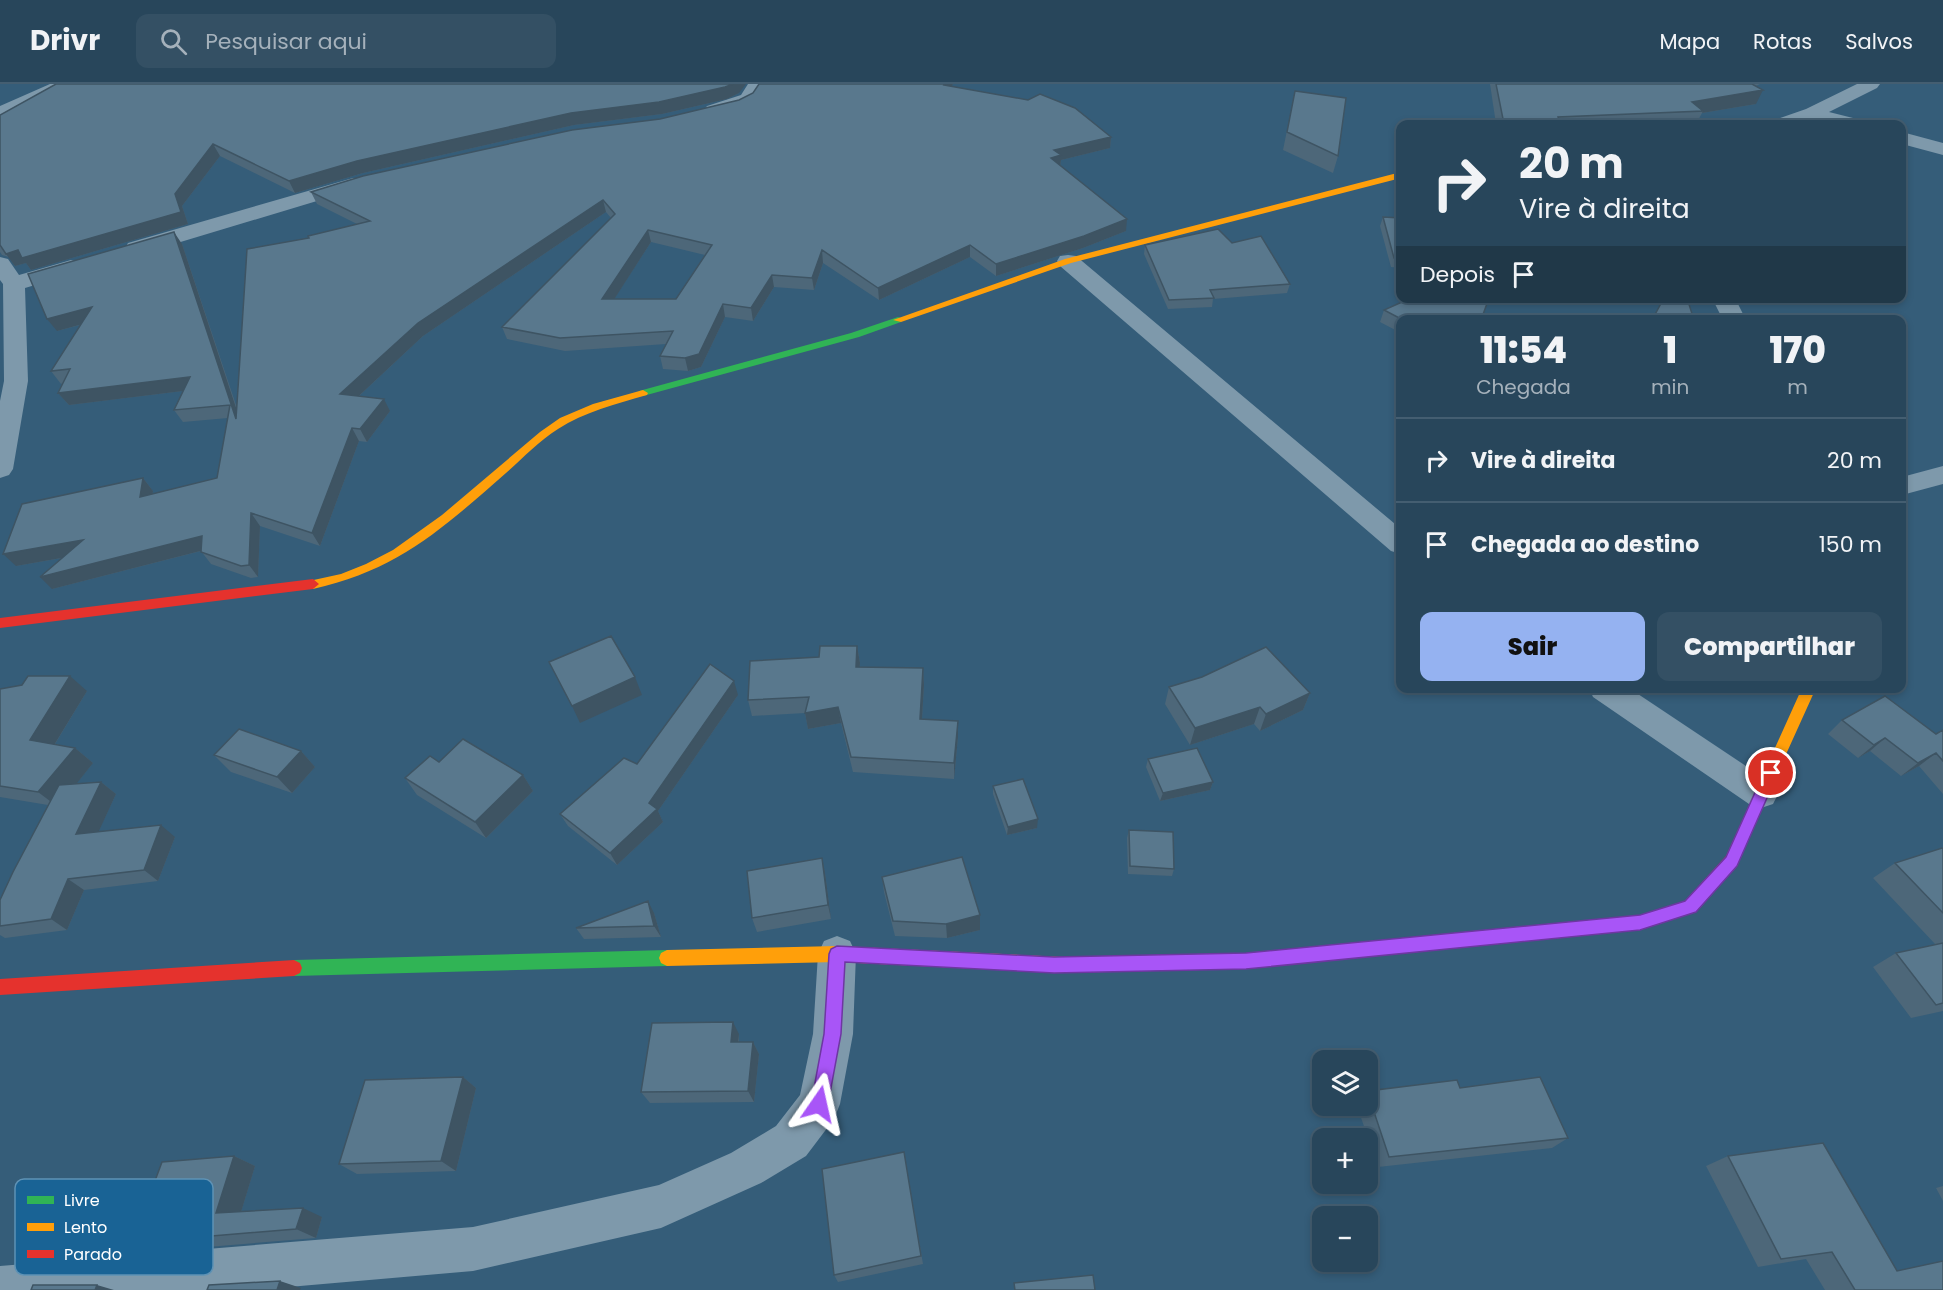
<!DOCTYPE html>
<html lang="pt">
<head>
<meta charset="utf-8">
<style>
	body { margin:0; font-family:Poppins,sans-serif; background:#345064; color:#f1f3f6; height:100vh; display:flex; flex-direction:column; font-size:22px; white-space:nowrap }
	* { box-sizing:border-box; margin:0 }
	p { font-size:20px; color:#a5b1bb }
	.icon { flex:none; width:33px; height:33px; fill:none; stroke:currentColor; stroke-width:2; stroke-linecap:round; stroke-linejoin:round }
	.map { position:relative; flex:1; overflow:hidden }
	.drawer { position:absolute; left:1396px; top:231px; width:510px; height:378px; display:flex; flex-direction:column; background:#28465b; border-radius:12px; box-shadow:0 3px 9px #0003,0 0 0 2px #445e71 }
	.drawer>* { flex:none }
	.top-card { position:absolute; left:1396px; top:36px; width:510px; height:183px; border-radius:12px; box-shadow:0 3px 9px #0003,0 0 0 2px #445e71; background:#28465b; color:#f1f3f6; overflow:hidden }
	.buttons { position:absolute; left:1312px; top:966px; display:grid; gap:12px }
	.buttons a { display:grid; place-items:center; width:66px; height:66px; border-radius:12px; background:#28465b; box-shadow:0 3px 9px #0003,0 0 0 2px #445e71; font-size:30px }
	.pin { position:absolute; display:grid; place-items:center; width:51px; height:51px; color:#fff; margin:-26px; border:3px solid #fff; border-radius:50%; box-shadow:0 2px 6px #0007 }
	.me { position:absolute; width:66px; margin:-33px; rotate:11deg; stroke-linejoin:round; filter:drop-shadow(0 0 4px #0008) }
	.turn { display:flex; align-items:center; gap:21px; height:126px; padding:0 24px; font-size:27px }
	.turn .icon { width:78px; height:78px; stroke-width:2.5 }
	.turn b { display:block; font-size:42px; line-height:51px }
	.then { display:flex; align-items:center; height:57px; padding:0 24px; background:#0003; gap:12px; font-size:22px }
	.eta { display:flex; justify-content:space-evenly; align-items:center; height:102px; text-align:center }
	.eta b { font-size:36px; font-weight:800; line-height:42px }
	.primary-button { display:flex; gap:12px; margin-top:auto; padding:12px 24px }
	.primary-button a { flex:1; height:69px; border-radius:12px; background:#95b2f1; color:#111; font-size:24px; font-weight:800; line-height:69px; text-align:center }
	.primary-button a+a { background:#345064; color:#f1f3f6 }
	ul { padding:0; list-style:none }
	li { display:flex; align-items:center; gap:18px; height:84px; padding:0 24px; border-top:2px solid #445e71 }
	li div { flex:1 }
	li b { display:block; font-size:22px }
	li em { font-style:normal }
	header { display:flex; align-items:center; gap:36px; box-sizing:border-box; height:84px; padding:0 30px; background:#28465b; border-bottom:2px solid #445e71 }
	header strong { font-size:28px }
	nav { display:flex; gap:33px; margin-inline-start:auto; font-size:21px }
	.search { width:420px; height:54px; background:#345064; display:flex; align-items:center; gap:15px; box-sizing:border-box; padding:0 21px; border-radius:12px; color:#a5b1bb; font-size:22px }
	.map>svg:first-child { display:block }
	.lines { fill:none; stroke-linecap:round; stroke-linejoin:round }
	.street { fill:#7e99ab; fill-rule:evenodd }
	.fast { fill:#30b455; fill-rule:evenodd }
	.slow { fill:#ff9f0a; fill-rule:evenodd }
	.jam { fill:#e5322d; fill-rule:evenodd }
	.wall { fill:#4d6779; fill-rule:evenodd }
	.shaded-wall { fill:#3e5463 }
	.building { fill:#59788d; stroke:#3e5463; stroke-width:1.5; fill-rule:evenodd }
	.route { fill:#a855f7; stroke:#6d37a1; stroke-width:1.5 }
	.key { fill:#196395; stroke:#5e92b5; stroke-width:1.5 }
	.key-label { font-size:16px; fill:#fff }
</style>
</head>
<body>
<header>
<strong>Drivr</strong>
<div class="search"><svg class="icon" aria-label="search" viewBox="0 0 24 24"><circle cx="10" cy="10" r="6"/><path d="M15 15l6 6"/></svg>Pesquisar aqui</div>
<nav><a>Mapa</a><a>Rotas</a><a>Salvos</a></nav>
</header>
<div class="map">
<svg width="1943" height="1206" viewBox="0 0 1943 1206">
	<rect width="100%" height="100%" fill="#355d79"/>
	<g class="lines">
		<path class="street" d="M50 0H74L71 4 0 34V22Z
			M748 0H766L753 19 713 31 707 30 704 26 707 22 741 11Z
			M1857 0H1880L1877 4 1829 28 1861 36 1863 40H1835L1813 35 1797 40H1772L1774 36 1806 25Z
			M1902 48 1943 59V71L1902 60Z
			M353 94 360 96 363 100 360 104 144 169 136 170 128 169 125 164 128 159Z
			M1068 171 1076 172 1401 445V470L1391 467 1060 182 1057 177 1060 172Z
			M0 173 8 175 19 191 71 176 79 178 82 183 79 188 25 204 28 297 13 385 9 391 0 394V317L4 297 3 200 0 196Z
			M1712 214H1735L1746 236H1723Z
			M1943 382V400L1902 411V393Z
			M1589 604H1629L1773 700 1778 710 1773 720 1761 724 1749 720 1593 613Z
			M837 852 850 857 856 870 853 950 840 1020 834 1035 806 1072 761 1099 661 1144 473 1187 254 1206H0V1182L473 1143 659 1101 731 1069 776 1042 800 1011 813 950 818 870 824 857Z"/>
		<path class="fast" d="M898 233 901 234V238L859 253 643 312 638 309 639 307 851 249Z
			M1566 839 1572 841 1574 846 1572 851 1566 853 1246 885 1063 889 1057 886 1055 881 1057 876 1063 873 1246 869Z
			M667 866 673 869 675 874 673 879 667 882 294 892 288 889 286 884 288 879 294 876Z"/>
		<path class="slow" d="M1401 88V94L1071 179 901 238 893 236 1065 175Z
			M643 306 648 309 647 311C616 320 584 328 558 345 539 357 522 375 506 389 442 445 398 486 313 505L309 503 307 500 309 497 341 490 366 480 393 466 442 431 540 348 560 334 593 320Z
			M1802 604H1816L1759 730 1754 732 1749 730 1747 726Z
			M837 862 1063 873 1069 876 1071 881 1069 886 1063 889 837 878 667 882 661 879 659 874 661 869 667 866Z"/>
		<path class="jam" d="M313 495 319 500 313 505 0 544V534Z
			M1754 720 1759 722 1761 726 1736 782 1696 828 1640 846 1566 853 1560 851 1558 846 1560 841 1566 839 1640 832 1685 817 1726 772 1749 722Z
			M294 876 300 879 302 884 300 889 294 892 0 911V895Z"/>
	</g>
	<path class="wall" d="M953 0 951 3 1111 53 1110 64 1061 76 1060 82 1126 147 1083 164 996 192 970 173 879 216 823 179 814 206 774 203 753 237 725 233 701 283 688 287 663 285 660 272 666 260 565 267 507 255 502 243 611 134 606 128 423 252 359 312 390 327 367 358 359 357 320 462 260 442 258 493 251 494 211 480 201 467 52 505 62 474 16 482 143 394 153 407 152 410 217 394 228 334 183 338 174 326 183 307 69 321 58 309 63 299 61 300 51 287 80 241 57 247 182 160 237 324 309 154 357 140 317 120 311 108 660 35 739 16 753 9ZM651 158 705 171 676 215H614Z
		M1490 0H1760L1756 2V20L1702 29 1696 40H1496Z
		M1295 7 1338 72 1333 89 1283 66Z
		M739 9 727 15 662 30 574 41 363 89 295 109 220 72 182 122 188 140 31 186 26 179 15 182 9 173 2 171 0 168V31Z
		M1383 133 1401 134V184L1391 183 1380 142Z
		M1232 159 1290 200 1287 209 1213 215 1212 223 1168 225 1144 170 1145 161Z
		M1384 226 1481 236H1401V249L1380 238Z
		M857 562 860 579 859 583 923 584 924 601 922 635 958 637V653L954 695 853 688 841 639 808 645 805 629 752 632 748 616 819 573Z
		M1202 593 1310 609 1303 626 1260 647 1254 640 1190 661 1165 620 1169 603Z
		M0 605 87 607 55 660 75 664 93 679 76 700 101 698 116 710 98 748 175 753 158 797 84 806 67 846 5 854 0 851V842L48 721 0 713Z
		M738 611 658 727 663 738 617 781 568 742 560 730 637 680Z
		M1842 636 1936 650 1943 646V710L1919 682 1901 692 1870 667 1858 674 1828 650Z
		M301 667 315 683 292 709 231 688 214 671Z
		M1148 675 1213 698 1210 706 1160 717 1146 683Z
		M523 691 533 707 486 754 417 711 405 694Z
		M993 702 1037 744 1007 751 993 710Z
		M1129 746 1174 785 1172 792 1128 790 1127 754Z
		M1943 765V927L1911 934 1873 883 1896 869 1936 861 1873 794 1895 779Z
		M822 774 825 789 831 835 757 848 752 834Z
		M882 793 980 846 947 854 895 852 884 808Z
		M654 829 661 853 584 855 576 844Z
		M739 950V958H753L759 970 754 1018 650 1019 641 1008Z
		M463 993 476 1004 456 1087 357 1090 339 1080Z
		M1460 1004 1568 1054 1552 1064 1378 1083 1357 1022H1368V1007Z
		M904 1068 923 1180 838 1198 834 1191Z
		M234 1072 255 1082 241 1128 322 1133 316 1154 73 1174 46 1166 153 1102Z
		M1728 1072 1897 1187 1943 1206H1825L1806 1175 1758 1183 1706 1082Z
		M1943 1102V1117L1936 1104Z"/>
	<path class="shaded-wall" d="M733 0H746L739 9 727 15 662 30 574 41 363 89 295 109 289 97 357 77 571 29Z
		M945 0H953L944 13V1Z
		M1763 6 1756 20 1702 29 1703 27 1692 18Z
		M1111 53 1110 64 1061 76 1060 83 1051 74 1054 66Z
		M213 60 220 72 182 122 188 140 31 186 26 179 15 182 6 170 175 110Z
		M603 116 606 128 423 252 347 323 340 310 418 239Z
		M1127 135 1126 147 1083 164 996 192V180Z
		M648 146 651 158 606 228 602 215Z
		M174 148 182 160 244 348 236 335Z
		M970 161V173L879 216 878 204Z
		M822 166 823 179 814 206 812 194Z
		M772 191 774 203 753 237 751 224Z
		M723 220 725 233 701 283 688 287 685 274Z
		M92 223 101 235 57 247 47 235Z
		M190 293 199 305 69 321 58 309Z
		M384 315 390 327 367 358 360 345Z
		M352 344 359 357 320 462 312 449Z
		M143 394 153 407 150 425 140 413Z
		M251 429 260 442 258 493 249 481Z
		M202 452 212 464 52 505 40 493Z
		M83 456 95 468 16 482 3 470Z
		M857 562 860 579 858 599 856 583Z
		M923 584 924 601 921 651 920 635Z
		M70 592 87 607 48 671 30 656Z
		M635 593 642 611 580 639 572 622Z
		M734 597 738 611 658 727 663 738 617 781 610 769 649 719Z
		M1310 609 1303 626 1260 647 1266 630Z
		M838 623 841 639 808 645 805 629Z
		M1260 623 1254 640 1190 661 1195 644Z
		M958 637V653L954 695V679Z
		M1885 654 1870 667 1858 674 1874 661Z
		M75 664 93 679 58 723 38 708Z
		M301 667 315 683 292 709 277 693Z
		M1936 669 1919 682 1901 692 1918 679Z
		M523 691 533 707 486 754 475 738Z
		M101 698 116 710 92 762 76 750Z
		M1213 698 1210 706 1160 717 1163 709Z
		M1038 735 1037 744 1007 751 1008 743Z
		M161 741 175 753 158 797 144 786Z
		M822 774 825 789 831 835 828 821Z
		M68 795 84 806 67 846 51 835Z
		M648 817 654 829 661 853 654 842Z
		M980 831V846L947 854 946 840Z
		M733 938 739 950 737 971 731 958Z
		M753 958 759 970 754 1018 748 1007Z
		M463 993 476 1004 456 1087 441 1077Z
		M234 1072 255 1082 238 1138 216 1129Z
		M303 1124 322 1133 316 1154 296 1145Z
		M280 1197 301 1204 300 1206H277Z
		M97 1201 114 1206H95Z"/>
	<path class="building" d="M56 0H733L725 3 659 18 571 29 357 77 289 97 213 60 175 110 181 128 22 174 18 166 6 170 0 161V31Z
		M759 0H945L944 1 1028 16 1040 10 1075 24 1111 53 1054 66 1061 71 1051 74 1127 135 1084 152 996 180 970 161 878 204 822 166 812 194 772 191 751 224 723 220 699 270 685 274 660 272 673 247 560 254 502 243 615 130 603 116 418 239 340 310 384 315 360 345 352 344 312 449 251 429 249 481 241 482 201 468 202 452 40 493 83 456 3 470 22 420 143 394 140 413 217 394 230 321 174 326 190 293 58 309 70 285 51 287 92 223 47 235 28 190 174 148 236 335 247 165 309 154 308 152 370 137 311 108 363 92 572 46 660 35 739 16 753 9ZM648 146 712 161 676 215H602Z
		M1496 0H1752L1763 6 1692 18 1703 27 1558 33 1560 40H1504Z
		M1295 7 1346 14 1338 72 1287 48Z
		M1383 133 1401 134V174H1394Z
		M1218 145 1232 159 1261 152 1290 200 1210 206 1214 214 1169 216 1145 161Z
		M1411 214H1489L1481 236H1403L1384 226Z
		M1664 214H1687L1694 236H1652Z
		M611 552 635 593 572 622 549 578Z
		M820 562H857L856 583 923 584 920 635 958 637 954 679 851 673 838 623 805 629 809 613 748 616 750 577 819 573Z
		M1266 563 1310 609 1266 630 1260 623 1195 644 1169 603 1202 593Z
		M710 580 734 597 649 719 657 725 610 769 560 730 624 674 637 680Z
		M28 592H70L30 656 75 664 38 708 0 702V605L22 601Z
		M1885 612 1936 650 1943 646V677L1936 669 1918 679 1885 654 1874 661 1842 636Z
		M239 645 301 667 277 693 214 671Z
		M463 655 523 691 475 738 405 694 430 672 439 678Z
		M1197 664 1213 698 1163 709 1148 675Z
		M1023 695 1038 735 1008 743 993 702Z
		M101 698 76 750 161 741 144 786 68 795 51 835 0 842V816L13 788 59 701Z
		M1129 746 1173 748 1174 785 1130 782Z
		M1942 764 1943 765V829L1895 779Z
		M962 773 980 831 946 840 893 837 882 793Z
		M822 774 828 821 752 834 747 787Z
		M648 817 654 842 576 844Z
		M1943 859V919L1936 921 1896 869Z
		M733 938 731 958H753L748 1007 641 1008 652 939Z
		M463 993 441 1077 339 1080 365 996Z
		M1540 993 1568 1054 1389 1073 1368 1010V1007L1457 996 1460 1004Z
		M1823 1059 1897 1187 1943 1177V1206H1855L1832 1168 1781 1175 1728 1072Z
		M904 1068 921 1172 834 1191 822 1085Z
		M234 1072 216 1129 303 1124 296 1145 46 1166 65 1113 153 1102 162 1078Z
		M1093 1191 1095 1206H1015L1014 1199Z
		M280 1197 277 1206H207L209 1201Z
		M33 1201H97L95 1206H31Z"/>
	<path class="route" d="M1771 683 1776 684 1778 689 1737 782 1696 828 1640 846 1246 885 1054 889 845 878 841 950 828 1020 826 1026 819 1029 813 1026 811 1020 824 950 829 870 831 865 837 862 1054 873 1246 869 1640 831 1685 817 1726 773 1766 684Z"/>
	<rect x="15" y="1095" width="198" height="96" rx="9" class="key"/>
	<rect x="27" y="1112" width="27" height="8" fill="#30b455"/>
	<rect x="27" y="1139" width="27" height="8" fill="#ff9f0a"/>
	<rect x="27" y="1166" width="27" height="8" fill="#e5322d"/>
	<g class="key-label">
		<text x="64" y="1122">Livre</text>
		<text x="64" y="1149">Lento</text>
		<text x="64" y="1176">Parado</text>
	</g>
</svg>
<div class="buttons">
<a><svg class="icon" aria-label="layers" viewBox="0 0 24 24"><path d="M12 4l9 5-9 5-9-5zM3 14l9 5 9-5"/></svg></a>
<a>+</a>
<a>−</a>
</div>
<div class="pin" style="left:1771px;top:689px;background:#d93025"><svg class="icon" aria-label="arrive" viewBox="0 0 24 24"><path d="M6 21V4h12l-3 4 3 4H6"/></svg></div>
<svg class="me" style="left:819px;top:1020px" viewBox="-20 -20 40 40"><path d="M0-17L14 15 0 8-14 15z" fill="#a855f7" stroke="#fff" stroke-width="4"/></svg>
<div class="top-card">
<div class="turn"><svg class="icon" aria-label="right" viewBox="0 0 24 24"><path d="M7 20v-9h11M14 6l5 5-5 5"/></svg><div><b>20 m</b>Vire à direita</div></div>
<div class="then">Depois<svg class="icon" aria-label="arrive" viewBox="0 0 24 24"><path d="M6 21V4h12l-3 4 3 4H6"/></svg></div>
</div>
<section class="drawer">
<div class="eta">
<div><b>11:54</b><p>Chegada</p></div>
<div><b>1</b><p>min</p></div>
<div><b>170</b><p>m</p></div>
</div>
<ul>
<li><svg class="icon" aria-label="right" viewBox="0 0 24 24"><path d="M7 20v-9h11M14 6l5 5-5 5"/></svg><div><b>Vire à direita</b></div><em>20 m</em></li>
<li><svg class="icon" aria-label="arrive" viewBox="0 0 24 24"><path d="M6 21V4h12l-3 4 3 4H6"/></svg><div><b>Chegada ao destino</b></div><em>150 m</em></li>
</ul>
<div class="primary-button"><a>Sair</a><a>Compartilhar</a></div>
</section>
</div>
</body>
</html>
